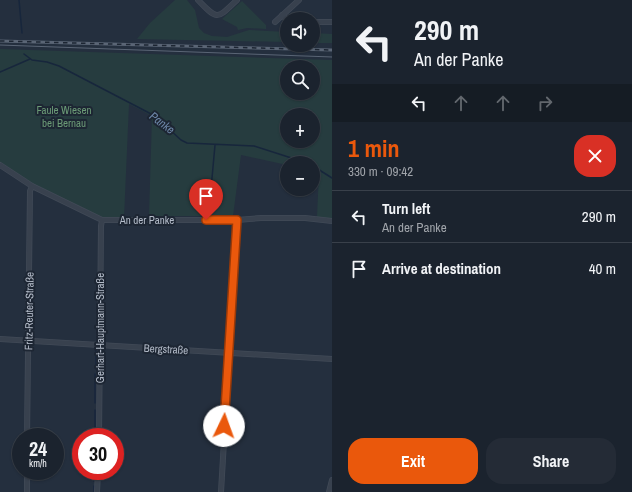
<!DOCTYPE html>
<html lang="en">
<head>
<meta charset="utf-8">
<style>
	body { margin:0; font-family:"Archivo Narrow",sans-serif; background:#242b36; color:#f1f3f6; height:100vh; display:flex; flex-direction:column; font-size:15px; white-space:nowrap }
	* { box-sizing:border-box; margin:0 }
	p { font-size:13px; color:#a0a4aa }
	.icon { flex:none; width:22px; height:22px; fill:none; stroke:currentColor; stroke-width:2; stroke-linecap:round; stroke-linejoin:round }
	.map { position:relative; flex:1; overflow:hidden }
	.side { display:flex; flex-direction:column; background:#1b232e; width:300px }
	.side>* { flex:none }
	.banner { background:#1b232e; color:#f1f3f6; overflow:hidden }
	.fabs { position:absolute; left:280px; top:12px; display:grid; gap:8px }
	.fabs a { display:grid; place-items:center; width:40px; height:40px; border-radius:50%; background:#1b232e; box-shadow:0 1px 3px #0004,0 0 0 1px #39404a; font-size:20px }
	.speed { position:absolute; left:12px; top:428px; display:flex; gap:8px; font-size:20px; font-weight:700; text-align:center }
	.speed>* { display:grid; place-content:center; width:52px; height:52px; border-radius:50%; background:#1b232e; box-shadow:0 1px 3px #0004,0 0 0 1px #39404a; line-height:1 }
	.speed small { font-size:10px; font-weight:400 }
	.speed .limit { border:6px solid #d22; background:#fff; color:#111 }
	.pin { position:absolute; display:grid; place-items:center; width:34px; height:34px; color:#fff; margin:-41px -17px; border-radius:50% 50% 50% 0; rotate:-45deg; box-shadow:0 0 4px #0007 }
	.pin .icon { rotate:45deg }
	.me { position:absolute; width:44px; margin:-22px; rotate:3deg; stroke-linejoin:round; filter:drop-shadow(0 0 3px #0008) }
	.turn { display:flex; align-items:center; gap:14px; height:84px; padding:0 16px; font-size:18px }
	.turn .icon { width:52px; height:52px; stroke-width:2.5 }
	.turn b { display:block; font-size:28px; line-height:34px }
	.lanes { display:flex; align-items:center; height:38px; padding:0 16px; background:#0003; justify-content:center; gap:20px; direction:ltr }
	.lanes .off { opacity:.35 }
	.round { display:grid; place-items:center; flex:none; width:42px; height:42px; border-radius:16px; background:#242b36 }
	.head { display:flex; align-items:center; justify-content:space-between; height:68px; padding:0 16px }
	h1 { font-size:24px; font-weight:800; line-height:30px; color:#ea580c }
	.primary-button { display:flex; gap:8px; margin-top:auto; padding:8px 16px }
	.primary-button a { flex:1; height:46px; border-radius:16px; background:#ea580c; color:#fff; font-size:16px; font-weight:800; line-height:46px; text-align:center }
	.primary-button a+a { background:#242b36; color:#f1f3f6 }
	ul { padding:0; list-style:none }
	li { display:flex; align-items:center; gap:12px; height:52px; padding:0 16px; border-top:1px solid #39404a }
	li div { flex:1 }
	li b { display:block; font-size:15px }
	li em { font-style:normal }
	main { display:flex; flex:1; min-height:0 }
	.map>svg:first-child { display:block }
	.green { fill:#263c3f; fill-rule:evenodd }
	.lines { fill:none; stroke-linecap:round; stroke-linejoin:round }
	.stream { stroke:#17263c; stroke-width:1.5 }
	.minor-casing { stroke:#414a57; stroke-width:6 }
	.minor { stroke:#38414e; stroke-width:4.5 }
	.tram { stroke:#5a6575; stroke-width:1 }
	.rail-casing { stroke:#5a6575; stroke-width:3 }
	.rail { stroke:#1d2633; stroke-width:1.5; stroke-dasharray:4.5; stroke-linecap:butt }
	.route-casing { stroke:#983908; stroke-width:10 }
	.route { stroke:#ea580c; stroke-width:7 }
	.labels { text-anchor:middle; stroke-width:4; stroke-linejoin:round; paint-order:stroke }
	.park-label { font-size:11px; fill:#6b9a76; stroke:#1d2633 }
	.street-label { font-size:11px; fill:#b4bcc9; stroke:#1d2633 }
	.water-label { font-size:12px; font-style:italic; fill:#6d86a8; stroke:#1d2633 }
</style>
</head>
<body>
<main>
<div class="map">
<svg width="332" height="492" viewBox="0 0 332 492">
	<rect width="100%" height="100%" fill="#242f3e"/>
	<path class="green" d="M175 0H187L195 10 199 28 204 33 212 36 227 37 249 30 287 32V42L137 39 150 23Z
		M242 1 266 25V29L247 28 238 30 237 27 222 19Z
		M313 33 332 34V43H313Z
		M0 49 332 60V219L317 217 319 172 313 171V163H287V165L241 155 233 216H149L152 116 129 104 124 218H107L99 217 31 183 0 162ZM287 67H313V93H287ZM287 115H313V141H287Z"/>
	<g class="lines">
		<path class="stream" d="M19 0 22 33
			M24 54 32 60 47 62 59 66 155 116 181 140 187 143 254 146 307 163
			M0 72 30 59
			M313 166 332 178
			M202 215 210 200 215 145
			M96 369V349
			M95 403V374
			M95 437V410
			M94 481 95 471
			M94 492V486"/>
		<g class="minor-casing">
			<path id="minor" d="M198 0C218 21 217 19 237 0
				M282 15 287 20
				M275 22 299 0
				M313 22H332
				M0 165 32 186 102 220H237L261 218H305L332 221
				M0 339 332 359
				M27 437 30 191 32 186
				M99 437 101 226 102 220
				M27 492V471
				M97 492 98 471
				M221 492 237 220
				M329 492 332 480"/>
		</g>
		<use href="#minor" class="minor"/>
		<path class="tram" d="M0 45 332 57"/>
		<g class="rail-casing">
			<path id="rail" d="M0 41 332 50"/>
		</g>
		<use href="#rail" class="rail"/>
	</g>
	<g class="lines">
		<g class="route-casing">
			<path id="route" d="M206 220H237L224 426"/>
		</g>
		<use href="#route" class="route"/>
	</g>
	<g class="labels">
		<g class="park-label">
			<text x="64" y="114">Faule Wiesen<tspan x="64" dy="13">bei Bernau</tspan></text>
		</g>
		<g class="street-label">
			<text x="147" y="224">An der Panke</text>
			<text transform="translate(29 311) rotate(-89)" y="4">Fritz-Reuter-Straße</text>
			<text transform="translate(100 328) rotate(-90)" y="4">Gerhart-Hauptmann-Straße</text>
			<text transform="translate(166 349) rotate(3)" y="4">Bergstraße</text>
		</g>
		<g class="water-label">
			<text transform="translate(162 123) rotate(37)" y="4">Panke</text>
		</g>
	</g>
</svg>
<div class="fabs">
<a><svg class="icon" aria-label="sound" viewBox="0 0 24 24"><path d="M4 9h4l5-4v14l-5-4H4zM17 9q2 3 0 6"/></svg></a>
<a><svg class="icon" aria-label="search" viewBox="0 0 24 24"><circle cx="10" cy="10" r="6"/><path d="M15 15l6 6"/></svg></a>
<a>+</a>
<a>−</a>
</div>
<div class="speed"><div>24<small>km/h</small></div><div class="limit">30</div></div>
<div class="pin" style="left:206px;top:220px;background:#d93025"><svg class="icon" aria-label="arrive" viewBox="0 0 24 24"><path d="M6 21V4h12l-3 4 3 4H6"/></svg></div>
<svg class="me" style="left:224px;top:426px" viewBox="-20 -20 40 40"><circle r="19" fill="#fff"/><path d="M0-13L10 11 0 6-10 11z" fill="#ea580c"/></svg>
</div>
<section class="side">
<div class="banner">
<div class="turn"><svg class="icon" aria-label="left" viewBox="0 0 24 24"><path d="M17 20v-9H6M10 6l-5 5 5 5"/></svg><div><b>290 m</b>An der Panke</div></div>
<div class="lanes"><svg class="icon" aria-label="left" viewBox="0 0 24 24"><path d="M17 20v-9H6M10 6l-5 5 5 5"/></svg><svg class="icon off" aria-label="ahead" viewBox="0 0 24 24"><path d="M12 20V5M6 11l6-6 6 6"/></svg><svg class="icon off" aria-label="ahead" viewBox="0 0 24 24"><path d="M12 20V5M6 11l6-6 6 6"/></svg><svg class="icon off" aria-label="right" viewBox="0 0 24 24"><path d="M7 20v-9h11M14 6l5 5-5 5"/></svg></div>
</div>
<div class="head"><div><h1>1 min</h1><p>330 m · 09:42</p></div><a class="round" style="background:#d93025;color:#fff"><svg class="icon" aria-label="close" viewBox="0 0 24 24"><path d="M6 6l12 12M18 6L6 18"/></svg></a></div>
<ul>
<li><svg class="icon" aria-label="left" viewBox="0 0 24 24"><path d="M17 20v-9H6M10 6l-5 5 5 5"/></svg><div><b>Turn left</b><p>An der Panke</p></div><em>290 m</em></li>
<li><svg class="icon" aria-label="arrive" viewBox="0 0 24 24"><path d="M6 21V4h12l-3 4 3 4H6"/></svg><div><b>Arrive at destination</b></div><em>40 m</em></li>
</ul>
<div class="primary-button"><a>Exit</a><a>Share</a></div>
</section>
</main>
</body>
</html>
